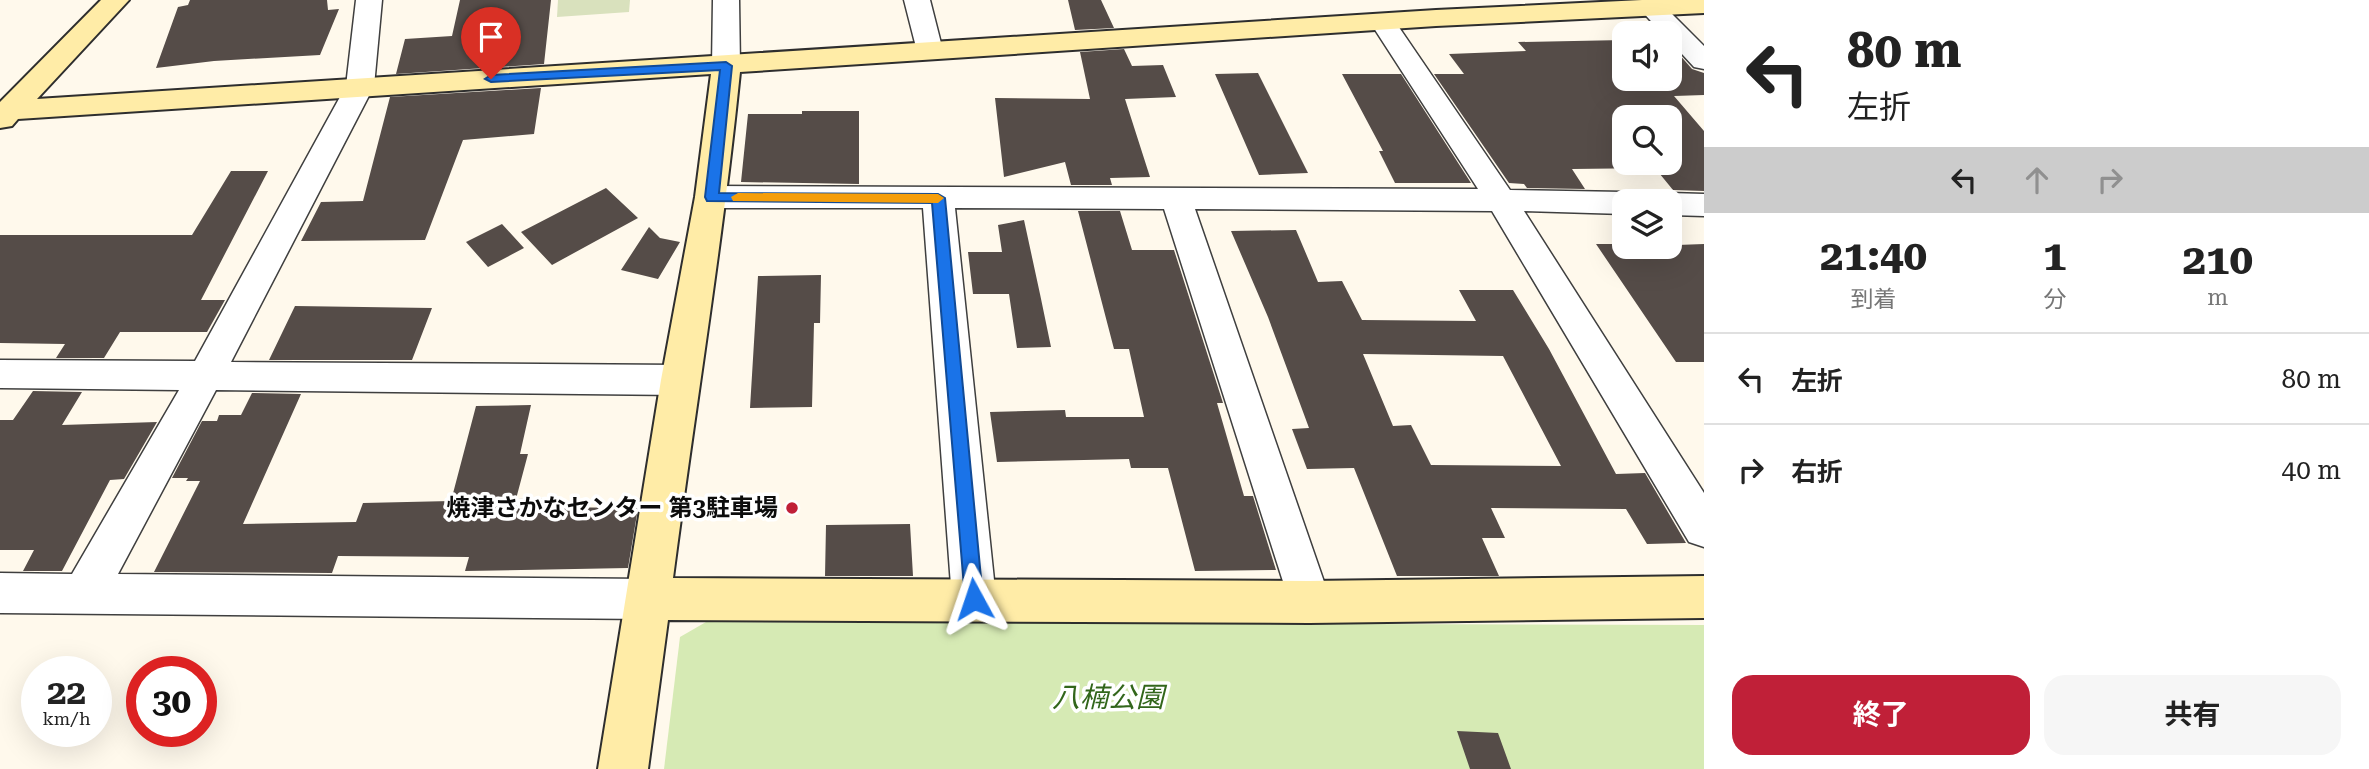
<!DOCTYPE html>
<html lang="ja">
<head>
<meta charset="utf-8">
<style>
	body { margin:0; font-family:"Roboto Serif","Noto Sans JP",serif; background:#f6f6f6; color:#222; height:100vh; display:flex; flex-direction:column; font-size:26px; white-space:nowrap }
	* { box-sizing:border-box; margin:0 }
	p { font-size:23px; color:#767676 }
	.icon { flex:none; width:38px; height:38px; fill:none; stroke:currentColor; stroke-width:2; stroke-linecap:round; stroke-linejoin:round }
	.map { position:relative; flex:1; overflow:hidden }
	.drawer { display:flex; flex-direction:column; background:#fff; width:665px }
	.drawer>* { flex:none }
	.guide { background:#fff; color:#222; overflow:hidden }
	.controls { position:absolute; left:1612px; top:21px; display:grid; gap:14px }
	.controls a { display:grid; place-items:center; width:70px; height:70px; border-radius:14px; background:#fff; box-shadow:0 7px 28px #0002; font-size:35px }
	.speed { position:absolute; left:21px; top:656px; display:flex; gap:14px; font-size:35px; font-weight:700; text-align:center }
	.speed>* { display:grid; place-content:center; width:91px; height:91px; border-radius:50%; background:#fff; box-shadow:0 7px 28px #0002; line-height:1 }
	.speed small { font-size:18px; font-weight:400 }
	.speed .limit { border:10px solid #d22; background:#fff; color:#111 }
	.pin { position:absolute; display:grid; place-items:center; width:60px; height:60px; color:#fff; margin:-72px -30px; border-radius:50% 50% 50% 0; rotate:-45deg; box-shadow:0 0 7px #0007 }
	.pin .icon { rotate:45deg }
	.me { position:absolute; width:77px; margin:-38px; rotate:355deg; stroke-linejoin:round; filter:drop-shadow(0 0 5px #0008) }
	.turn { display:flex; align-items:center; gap:24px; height:147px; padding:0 28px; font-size:32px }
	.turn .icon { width:91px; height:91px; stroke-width:2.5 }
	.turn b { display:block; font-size:49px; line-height:60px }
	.lanes { display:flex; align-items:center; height:66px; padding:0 28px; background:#0003; justify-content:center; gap:35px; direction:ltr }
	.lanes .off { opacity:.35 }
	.eta { display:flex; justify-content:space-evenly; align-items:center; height:119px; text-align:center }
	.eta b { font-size:42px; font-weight:700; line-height:49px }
	.cta { display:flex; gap:14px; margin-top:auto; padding:14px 28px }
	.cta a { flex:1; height:80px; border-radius:21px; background:#c02038; color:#fff; font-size:28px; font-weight:700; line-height:80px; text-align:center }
	.cta a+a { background:#f6f6f6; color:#222 }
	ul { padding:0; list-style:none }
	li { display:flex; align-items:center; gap:21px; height:91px; padding:0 28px; border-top:2px solid #e0e0e0 }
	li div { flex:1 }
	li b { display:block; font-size:26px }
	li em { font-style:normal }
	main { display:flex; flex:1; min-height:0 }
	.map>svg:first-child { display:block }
	.green { fill:#d6eab4 }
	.cemetery { fill:#d9e1bd }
	.building { fill:#554c48; fill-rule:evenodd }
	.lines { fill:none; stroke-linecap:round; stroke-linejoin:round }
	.street-casing { stroke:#3f3f3f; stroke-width:3 }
	.secondary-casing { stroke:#2e2e2e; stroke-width:4 }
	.street { fill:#fff; fill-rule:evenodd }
	.secondary { fill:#ffeca7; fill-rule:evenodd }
	.route { fill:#1a73e8; stroke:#114b97; stroke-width:2 }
	.slow { fill:#f59e0b }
	.poi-dot { fill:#c02038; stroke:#fff; stroke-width:2.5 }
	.labels { text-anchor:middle; stroke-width:7; stroke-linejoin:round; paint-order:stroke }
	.poi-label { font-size:24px; font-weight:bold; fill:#0c0c0c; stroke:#fff; text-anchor:end }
	.near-park-label { font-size:28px; font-style:italic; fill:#32661b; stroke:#fff }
</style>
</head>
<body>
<main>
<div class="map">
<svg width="1704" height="769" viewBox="0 0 1704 769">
	<rect width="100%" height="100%" fill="#fff9ec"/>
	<path class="green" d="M706 622 1704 625V769H664L680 637Z"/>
	<path class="cemetery" d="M558 0H630L629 12 557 17Z"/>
	<path class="building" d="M190 0H327L328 10 339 9 320 55 214 61 156 68 178 7 188 5Z
		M460 0H551L544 64 396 74 405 39 452 36Z
		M1068 0H1101L1114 28 1075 30Z
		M1624 40V79H1670V53H1678L1692 69 1704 73V95L1674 96 1704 131V191L1673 190 1655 168 1572 169 1585 189 1527 188 1524 184 1509 183 1434 74H1464L1449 54 1526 51 1518 42ZM1624 117H1670V163H1624Z
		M1124 49 1132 66 1163 65 1176 97 1125 99 1150 177 1110 178 1112 185H1071L1065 162 1004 177 995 98 1090 99 1080 52Z
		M1258 73 1308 173 1259 175 1215 74Z
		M1342 74H1401L1471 183H1395L1379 151H1383Z
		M541 88 534 134 463 140 425 240 301 241 321 202 363 201 390 97Z
		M802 111H859V184L741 182 748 114H802Z
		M231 171H268L201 300H225L207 332H120L104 358H56L65 344 0 343V235H192Z
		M606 188 638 218 552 265 521 232Z
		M1078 211H1120L1132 250H1174L1223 403H1217L1244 496H1253L1276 570 1195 571 1168 468H1131L1129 459 997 462 990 412 1065 410 1066 417H1144L1129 349H1114Z
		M1024 220 1040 294 1051 347 1017 348 1009 294H973L968 252H1002L998 225Z
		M502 224 524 248 488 267 466 242Z
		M649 227 660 238 680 242 658 279 621 270Z
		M1296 230 1318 282 1342 281 1362 320 1476 321 1459 290H1513L1549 349 1616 474 1645 473 1686 543 1647 544 1626 509 1491 508 1505 538H1482L1499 576H1397L1354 468 1307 469 1292 429 1309 428 1268 317 1231 231ZM1363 354 1503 356 1561 466 1431 465 1411 425 1393 426Z
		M1596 244H1624V247L1704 244V362H1676Z
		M821 275 820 323H814L812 407 750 408 758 276Z
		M295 306 432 308 412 360H269Z
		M33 391 82 392 62 425 157 422 124 479 110 480 62 571H23L34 550H0V420H13Z
		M252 393 301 394 243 524 356 522 363 503 451 501 476 406 531 405 520 454H528L516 499 545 498 543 507 638 508 628 568 465 571 469 557 338 556 332 573 154 572 200 481H186L188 478H172L202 421H217L219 415H241Z
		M910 524 913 576H825L826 525Z
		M1457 731 1498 733 1511 769H1470Z"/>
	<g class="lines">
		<g class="street-casing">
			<path id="street" d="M356 0H382L374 86 231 362 680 365 693 370 698 380 693 390 680 395 216 390 118 574 648 579 663 585 670 599 663 613 648 619 0 613V573L72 574 179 390 0 388V360L195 361 346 86Z
				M713 0H739L740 66 736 72 726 74 716 72 712 66Z
				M904 0H930L943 51 939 57 930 59 921 57 917 51Z
				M1641 1H1659L1704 46V69L1694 67 1670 41V33H1662L1637 6Z
				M1383 14 1392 17 1510 190 1624 192 1635 195 1639 201H1624V214L1524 211 1704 493V547L1689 542 1492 211 1195 209 1331 602 1324 616 1309 622 1294 616 1164 209 955 208 996 599 989 613 974 619 959 613 952 599 923 208H711L700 204 695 197 700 190 711 186 1478 189 1370 22 1374 17Z
				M1670 193 1704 194V216L1670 215V201H1656L1659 196Z"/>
		</g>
		<g class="secondary-casing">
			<path id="secondary" d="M101 0H129L37 99 1436 10 1642 0H1704V13L1436 26 740 72C723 241 695 409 673 578L1309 581 1704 576V618L1309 623 668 620 648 769H598L661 380 695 197 711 74 18 119 12 126 0 128V102Z"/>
		</g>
		<use href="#street" class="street"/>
		<use href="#secondary" class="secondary"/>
	</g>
	<path class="route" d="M726 62 732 66 719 193 938 194 945 198 983 599 980 606 974 608 967 606 965 599 932 203 707 201 705 197 720 70 491 82 485 79 491 75Z"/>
	<path class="slow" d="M738 193 938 194 944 198 938 203 733 201 731 197Z"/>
	<circle class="poi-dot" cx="792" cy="508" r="7"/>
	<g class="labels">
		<g class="poi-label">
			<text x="778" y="516">焼津さかなセンター 第3駐車場</text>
		</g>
		<g class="near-park-label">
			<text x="1108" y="707">八楠公園</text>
		</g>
	</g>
</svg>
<div class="controls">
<a><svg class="icon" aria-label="sound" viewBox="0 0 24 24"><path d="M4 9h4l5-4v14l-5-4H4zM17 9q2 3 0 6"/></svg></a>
<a><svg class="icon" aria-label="search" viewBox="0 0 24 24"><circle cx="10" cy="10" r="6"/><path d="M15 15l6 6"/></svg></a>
<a><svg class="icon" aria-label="layers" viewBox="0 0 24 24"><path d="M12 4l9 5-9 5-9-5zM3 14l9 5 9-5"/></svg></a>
</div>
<div class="speed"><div>22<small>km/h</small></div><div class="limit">30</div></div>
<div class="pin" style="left:491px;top:79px;background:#d93025"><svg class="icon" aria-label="arrive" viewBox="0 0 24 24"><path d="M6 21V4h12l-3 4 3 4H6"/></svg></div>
<svg class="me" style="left:974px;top:599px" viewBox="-20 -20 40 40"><path d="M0-17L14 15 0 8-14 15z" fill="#1a73e8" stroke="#fff" stroke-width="4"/></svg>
</div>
<section class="drawer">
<div class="guide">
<div class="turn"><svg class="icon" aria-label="left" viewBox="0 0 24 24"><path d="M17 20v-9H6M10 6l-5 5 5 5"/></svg><div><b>80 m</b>左折</div></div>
<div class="lanes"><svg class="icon" aria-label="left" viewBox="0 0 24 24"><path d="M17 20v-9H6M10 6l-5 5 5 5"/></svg><svg class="icon off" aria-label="ahead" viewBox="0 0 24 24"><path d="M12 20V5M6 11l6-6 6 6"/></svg><svg class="icon off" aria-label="right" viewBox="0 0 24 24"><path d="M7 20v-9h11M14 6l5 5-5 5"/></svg></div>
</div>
<div class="eta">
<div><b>21:40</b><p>到着</p></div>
<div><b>1</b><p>分</p></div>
<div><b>210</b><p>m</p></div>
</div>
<ul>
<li><svg class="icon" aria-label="left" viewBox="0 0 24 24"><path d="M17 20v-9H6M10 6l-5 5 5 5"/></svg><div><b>左折</b></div><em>80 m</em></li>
<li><svg class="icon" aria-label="right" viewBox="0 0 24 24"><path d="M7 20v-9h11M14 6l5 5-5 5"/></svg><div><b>右折</b></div><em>40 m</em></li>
</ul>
<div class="cta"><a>終了</a><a>共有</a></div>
</section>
</main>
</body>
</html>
